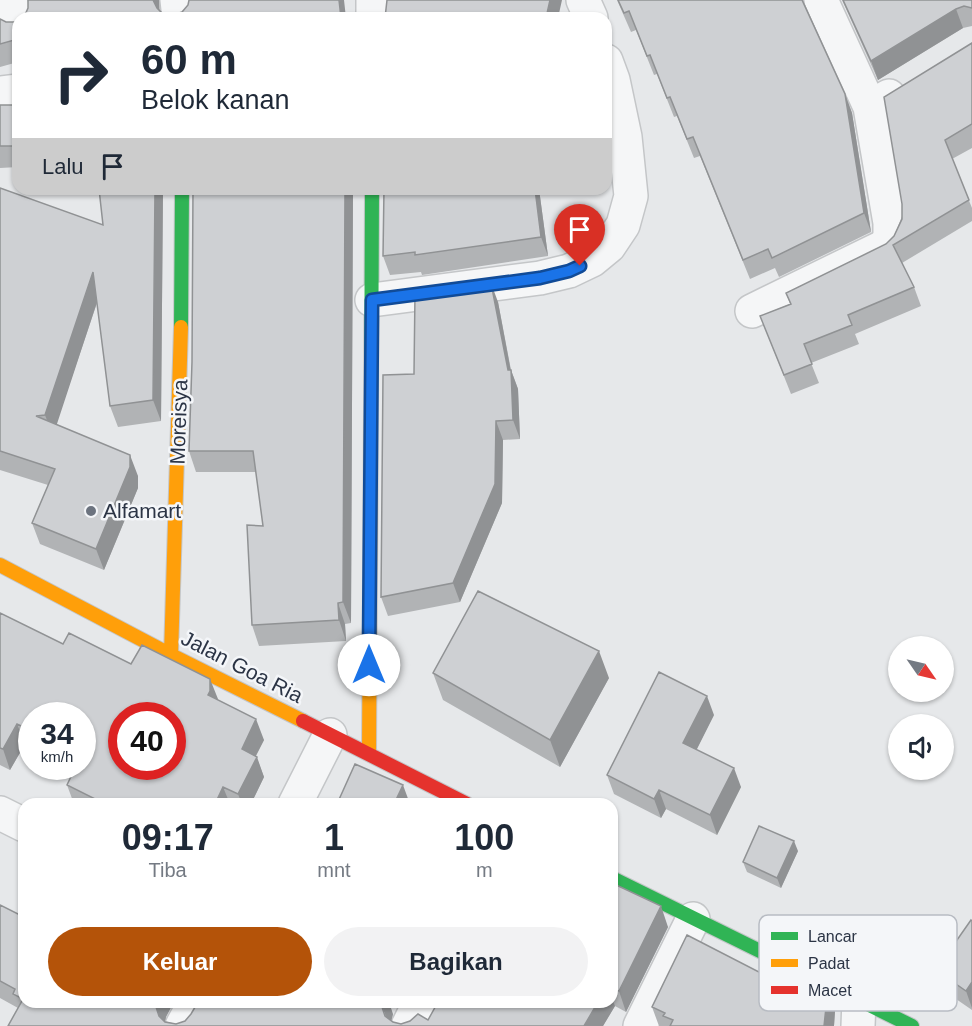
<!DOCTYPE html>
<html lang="id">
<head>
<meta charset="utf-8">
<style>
	body { margin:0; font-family:Arial,sans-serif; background:#f2f2f3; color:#1f2937; height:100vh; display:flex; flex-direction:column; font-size:22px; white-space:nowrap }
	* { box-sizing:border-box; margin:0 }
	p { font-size:20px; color:#747a83 }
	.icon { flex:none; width:33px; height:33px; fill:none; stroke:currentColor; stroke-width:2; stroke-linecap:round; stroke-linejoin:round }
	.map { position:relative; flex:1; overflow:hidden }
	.panel { position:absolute; left:18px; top:798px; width:600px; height:210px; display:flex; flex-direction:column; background:#fff; border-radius:18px; box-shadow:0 2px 4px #0004 }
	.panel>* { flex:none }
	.hud { position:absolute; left:12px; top:12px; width:600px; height:183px; border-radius:18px; box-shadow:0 2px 4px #0004; background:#fff; color:#1f2937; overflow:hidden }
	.needle { width:39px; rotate:124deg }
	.tools { position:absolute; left:888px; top:636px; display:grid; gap:12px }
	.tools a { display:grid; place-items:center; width:66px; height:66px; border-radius:50%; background:#fff; box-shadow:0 2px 4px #0004; font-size:30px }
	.speed { position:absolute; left:18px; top:702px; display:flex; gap:12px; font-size:30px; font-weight:700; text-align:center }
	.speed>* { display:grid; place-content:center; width:78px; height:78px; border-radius:50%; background:#fff; box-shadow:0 2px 4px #0004; line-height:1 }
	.speed small { font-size:15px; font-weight:400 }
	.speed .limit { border:9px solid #d22; background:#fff; color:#111 }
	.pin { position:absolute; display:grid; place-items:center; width:51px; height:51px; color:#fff; margin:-62px -26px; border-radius:50% 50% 50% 0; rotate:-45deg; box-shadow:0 0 6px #0007 }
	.pin .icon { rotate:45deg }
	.me { position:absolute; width:66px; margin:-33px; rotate:0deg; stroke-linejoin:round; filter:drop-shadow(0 0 4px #0008) }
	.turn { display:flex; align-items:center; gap:21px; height:126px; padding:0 30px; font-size:27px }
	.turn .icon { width:78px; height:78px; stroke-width:2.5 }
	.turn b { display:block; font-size:42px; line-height:51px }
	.then { display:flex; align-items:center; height:57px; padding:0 30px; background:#0003; gap:12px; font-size:22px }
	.eta { display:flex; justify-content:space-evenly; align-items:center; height:102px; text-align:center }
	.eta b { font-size:36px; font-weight:700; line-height:42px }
	.button { display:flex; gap:12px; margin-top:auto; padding:12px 30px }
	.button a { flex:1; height:69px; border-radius:36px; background:#b45309; color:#fff; font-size:24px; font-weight:700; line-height:69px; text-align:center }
	.button a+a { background:#f2f2f3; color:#1f2937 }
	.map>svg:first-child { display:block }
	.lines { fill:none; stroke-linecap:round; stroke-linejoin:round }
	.street-casing { stroke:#c4c6c8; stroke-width:36 }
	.fast-casing { stroke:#c4c6c8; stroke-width:16 }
	.slow-casing { stroke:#c4c6c8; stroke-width:16 }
	.jam-casing { stroke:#c4c6c8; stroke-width:16 }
	.street { stroke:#f5f6f7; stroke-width:33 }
	.fast { stroke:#30b455; stroke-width:14 }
	.slow { stroke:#ff9f0a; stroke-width:14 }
	.jam { stroke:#e5322d; stroke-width:14 }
	.wall { fill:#b1b3b5 }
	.shaded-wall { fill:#909294 }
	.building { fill:#ced0d3; stroke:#909294; stroke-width:1.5; fill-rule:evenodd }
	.route-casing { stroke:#114b97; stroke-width:15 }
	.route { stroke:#1a73e8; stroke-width:10 }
	.poi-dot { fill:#6c737f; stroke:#f4f6f9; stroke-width:2 }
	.labels { text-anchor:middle; stroke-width:5; stroke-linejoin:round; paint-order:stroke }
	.street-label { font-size:21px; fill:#2b3445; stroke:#f4f6f9 }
	.poi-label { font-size:21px; fill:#2b3445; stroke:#f4f6f9; text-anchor:start }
	.key { fill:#f4f6f9; stroke:#b8bcc3; stroke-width:1.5 }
	.key-label { font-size:16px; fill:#2b3445 }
</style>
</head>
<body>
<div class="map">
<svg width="972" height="1026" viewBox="0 0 972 1026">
	<rect width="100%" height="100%" fill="#e6e8ea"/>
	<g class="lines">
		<g class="street-casing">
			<path id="street" d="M10 0 18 25
				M177 0 179 18
				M583 0 591 18
				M821 0 870 107 889 96
				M373 18V0
				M0 93 18 91
				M372 300 540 278 569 271 592 260 609 246 623 225 631 196 625 137 613 80 606 61
				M752 311 885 246 890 237V223L870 107
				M295 804 330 735
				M0 813 24 825
				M182 1026 195 1002
				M408 1026 420 1002
				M640 1026 693 919
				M858 1026 859 1000"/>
		</g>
		<g class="fast-casing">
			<path id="fast" d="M181 327 182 189
				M371 408 372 189
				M612 878 912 1026"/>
		</g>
		<g class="slow-casing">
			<path id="slow" d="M0 565 171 655 303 721
				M171 655 181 327
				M369 753 371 408"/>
		</g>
		<g class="jam-casing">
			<path id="jam" d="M303 721 467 804"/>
		</g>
		<use href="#street" class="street"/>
		<use href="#fast" class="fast"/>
		<use href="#slow" class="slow"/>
		<use href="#jam" class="jam"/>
	</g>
	<path class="wall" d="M617 0H803L845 94 852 113 871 232 779 277 775 268 750 279 700 156 694 158 677 116 674 117 657 74 654 75 636 30 631 32Z
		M842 0H972V26L963 28 878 80Z
		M0 19 6 22H15L18 20V62L0 67Z
		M972 43V148L952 159 972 208V221L902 263 914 287 921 306 855 334 859 344 811 363 819 383 791 394 760 316 790 304 786 293 886 244 894 236Z
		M0 105H18V167L0 168Z
		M0 188 103 225 99 189H163L161 421 118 427 110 406 97 303 56 424 138 476V488L104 570 40 544 32 523 48 485 0 470Z
		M193 189H353L351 623 345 624 346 641 259 646 252 625 263 526 256 472H196L189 451 192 362Z
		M384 189H539L548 256 422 275 421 272 390 275 383 256Z
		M498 302 511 370 518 389 520 439 503 440 502 503 460 602 388 616 381 597 414 374Z
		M0 613 63 644 131 664 218 700 264 740 256 756 264 777 251 804H74L67 785 75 770 69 766H82V716H32V748L25 744 10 770 0 765Z
		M433 673 609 678 560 767 443 700Z
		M714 715 696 750 741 787 717 835 666 809 661 818 614 794 607 775Z
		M798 851 781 888 747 872 743 862Z
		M612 883 668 927 626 1012 615 1006 603 1026H8L18 1008 0 998V905L166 1017 165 1021 176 1024 393 1014 391 1021 393 1022 401 1024 428 1020 612 1002Z
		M972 921V1010L943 990 936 970Z
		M652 1007 835 1011 834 1026H659Z"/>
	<path class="shaded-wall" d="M153 0H159L160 18Z
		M339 0H344L346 18H341Z
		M550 0H562L558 18H546Z
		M956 9 963 28 878 80 871 61Z
		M845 94 852 113 871 232 864 213Z
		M155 189H163L161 421 153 400Z
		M345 189H353L351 623 343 602Z
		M535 189H539L548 256 541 237Z
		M93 272 100 293 53 436 45 415Z
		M491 283 498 302 511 372V370L518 389 520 439 513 420 508 370Z
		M496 421 503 440 502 503 460 602 453 583Z
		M130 455 138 476V488L104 570 96 549Z
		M338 603 345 624 346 641 339 620Z
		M599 651 609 678 560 767 550 740Z
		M210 679 218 699V711L208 695Z
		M707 696 714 715 690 763 683 743Z
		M256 719 264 740 249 769 242 749Z
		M17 724 25 744 10 770 3 749Z
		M257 757 264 777 251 804H242L238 794Z
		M734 768 741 787 717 835 710 815Z
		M403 785 410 804H394Z
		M223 787 230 804H215Z
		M659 790 666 809 661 818 654 799Z
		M794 841 798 851 781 888 777 878Z
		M661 906 668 927 626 1012 619 991Z
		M972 982V1008L966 991Z
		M828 989 835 1011 834 1026H824Z
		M612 999 615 1006 603 1026H584L598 1002H612Z
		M157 1002H174L166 1017 164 1026H163L156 1007Z
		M383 1002H389L393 1014 390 1026 382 1007Z"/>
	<path class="building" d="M28 0H153L157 8 163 14 173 15 182 12 188 5 189 0H339L341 18H22L24 17 28 8Z
		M387 0H550L546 18H385Z
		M618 0H802L845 94 864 213 772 258 768 249 743 260 693 137 687 139 670 97 667 98 650 55 647 56 629 11 624 13Z
		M843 0H972V8L964 6 956 9 871 61Z
		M0 19 6 22H15L18 20V39L0 44Z
		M972 43V124L945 140 969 200 893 245 914 287 848 315 852 325 804 344 812 364 784 375 760 316 791 304 786 293 886 244 894 236 902 219V204L884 97Z
		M0 105H18V146H0Z
		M0 188 103 225 99 189H155L153 400 110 406 93 272 45 415 36 416 130 455V467L96 549 32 523 55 469 0 451Z
		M193 189H345L343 602 338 603 339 620 252 625 247 525 263 526 253 451H189L192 362Z
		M384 189H535L541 237 415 255V252L383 256Z
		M491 283 508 370H511L513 420 496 421 495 484 453 583 381 597 383 375 414 374 415 293Z
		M478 591 599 651 550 740 433 673Z
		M0 613 63 644 69 633 131 664 142 645 210 679V691L208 695 256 719 242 749 257 757 238 794 223 787 215 804H105L67 785 76 766H82V716H32V731L17 724 3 749 0 748ZM122 716H172V766H122Z
		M659 672 707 696 683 743 734 768 710 815 659 790 654 799 607 775Z
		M355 764 403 785 394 804H337Z
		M759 826 794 841 777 878 743 862Z
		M612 883 661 906 619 991 612 988Z
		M0 905 24 917V1002H157L156 1007 159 1016 165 1022 176 1024 185 1021 191 1014 198 1002H383L382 1007 385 1016 393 1022 401 1024 410 1021 418 1014 428 1020 438 1002H598L584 1026H8L23 999 13 994 15 989 0 981Z
		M971 920 972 921V982L966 991 936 970Z
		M687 935 786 986 828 989 824 1026H670L673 1020 663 1016 665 1013 652 1007Z"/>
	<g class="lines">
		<g class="route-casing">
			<path id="route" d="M369 665 372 300 540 278 569 271 580 266"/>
		</g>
		<use href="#route" class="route"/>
	</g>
	<circle class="poi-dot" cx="91" cy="511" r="6"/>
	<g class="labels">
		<g class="street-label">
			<text transform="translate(179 422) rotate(-88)" y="7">Moreisya</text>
			<text transform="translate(242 667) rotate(27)" y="7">Jalan Goa Ria</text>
		</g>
		<g class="poi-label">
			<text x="103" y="518">Alfamart</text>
		</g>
	</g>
	<rect x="759" y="915" width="198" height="96" rx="9" class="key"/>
	<rect x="771" y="932" width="27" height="8" fill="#30b455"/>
	<rect x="771" y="959" width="27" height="8" fill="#ff9f0a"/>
	<rect x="771" y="986" width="27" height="8" fill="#e5322d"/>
	<g class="key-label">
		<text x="808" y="942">Lancar</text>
		<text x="808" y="969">Padat</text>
		<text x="808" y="996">Macet</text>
	</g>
</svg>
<div class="tools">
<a><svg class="needle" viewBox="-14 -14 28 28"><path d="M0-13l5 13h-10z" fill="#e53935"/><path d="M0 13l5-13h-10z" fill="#747a83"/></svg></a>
<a><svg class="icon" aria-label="sound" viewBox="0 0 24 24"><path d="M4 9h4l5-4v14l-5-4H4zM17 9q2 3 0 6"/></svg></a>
</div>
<div class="speed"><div>34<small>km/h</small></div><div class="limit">40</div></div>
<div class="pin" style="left:580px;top:266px;background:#d93025"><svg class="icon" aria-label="arrive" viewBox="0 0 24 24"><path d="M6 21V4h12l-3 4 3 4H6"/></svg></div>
<svg class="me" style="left:369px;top:665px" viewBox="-20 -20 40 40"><circle r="19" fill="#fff"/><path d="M0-13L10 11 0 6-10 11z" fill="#1a73e8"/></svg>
<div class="hud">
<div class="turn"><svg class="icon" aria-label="right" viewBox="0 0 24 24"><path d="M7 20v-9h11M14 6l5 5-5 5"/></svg><div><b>60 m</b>Belok kanan</div></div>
<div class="then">Lalu<svg class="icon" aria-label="arrive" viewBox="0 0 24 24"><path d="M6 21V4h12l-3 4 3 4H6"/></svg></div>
</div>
<section class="panel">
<div class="eta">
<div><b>09:17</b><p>Tiba</p></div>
<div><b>1</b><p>mnt</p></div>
<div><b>100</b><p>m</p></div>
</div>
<div class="button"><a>Keluar</a><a>Bagikan</a></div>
</section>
</div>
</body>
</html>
